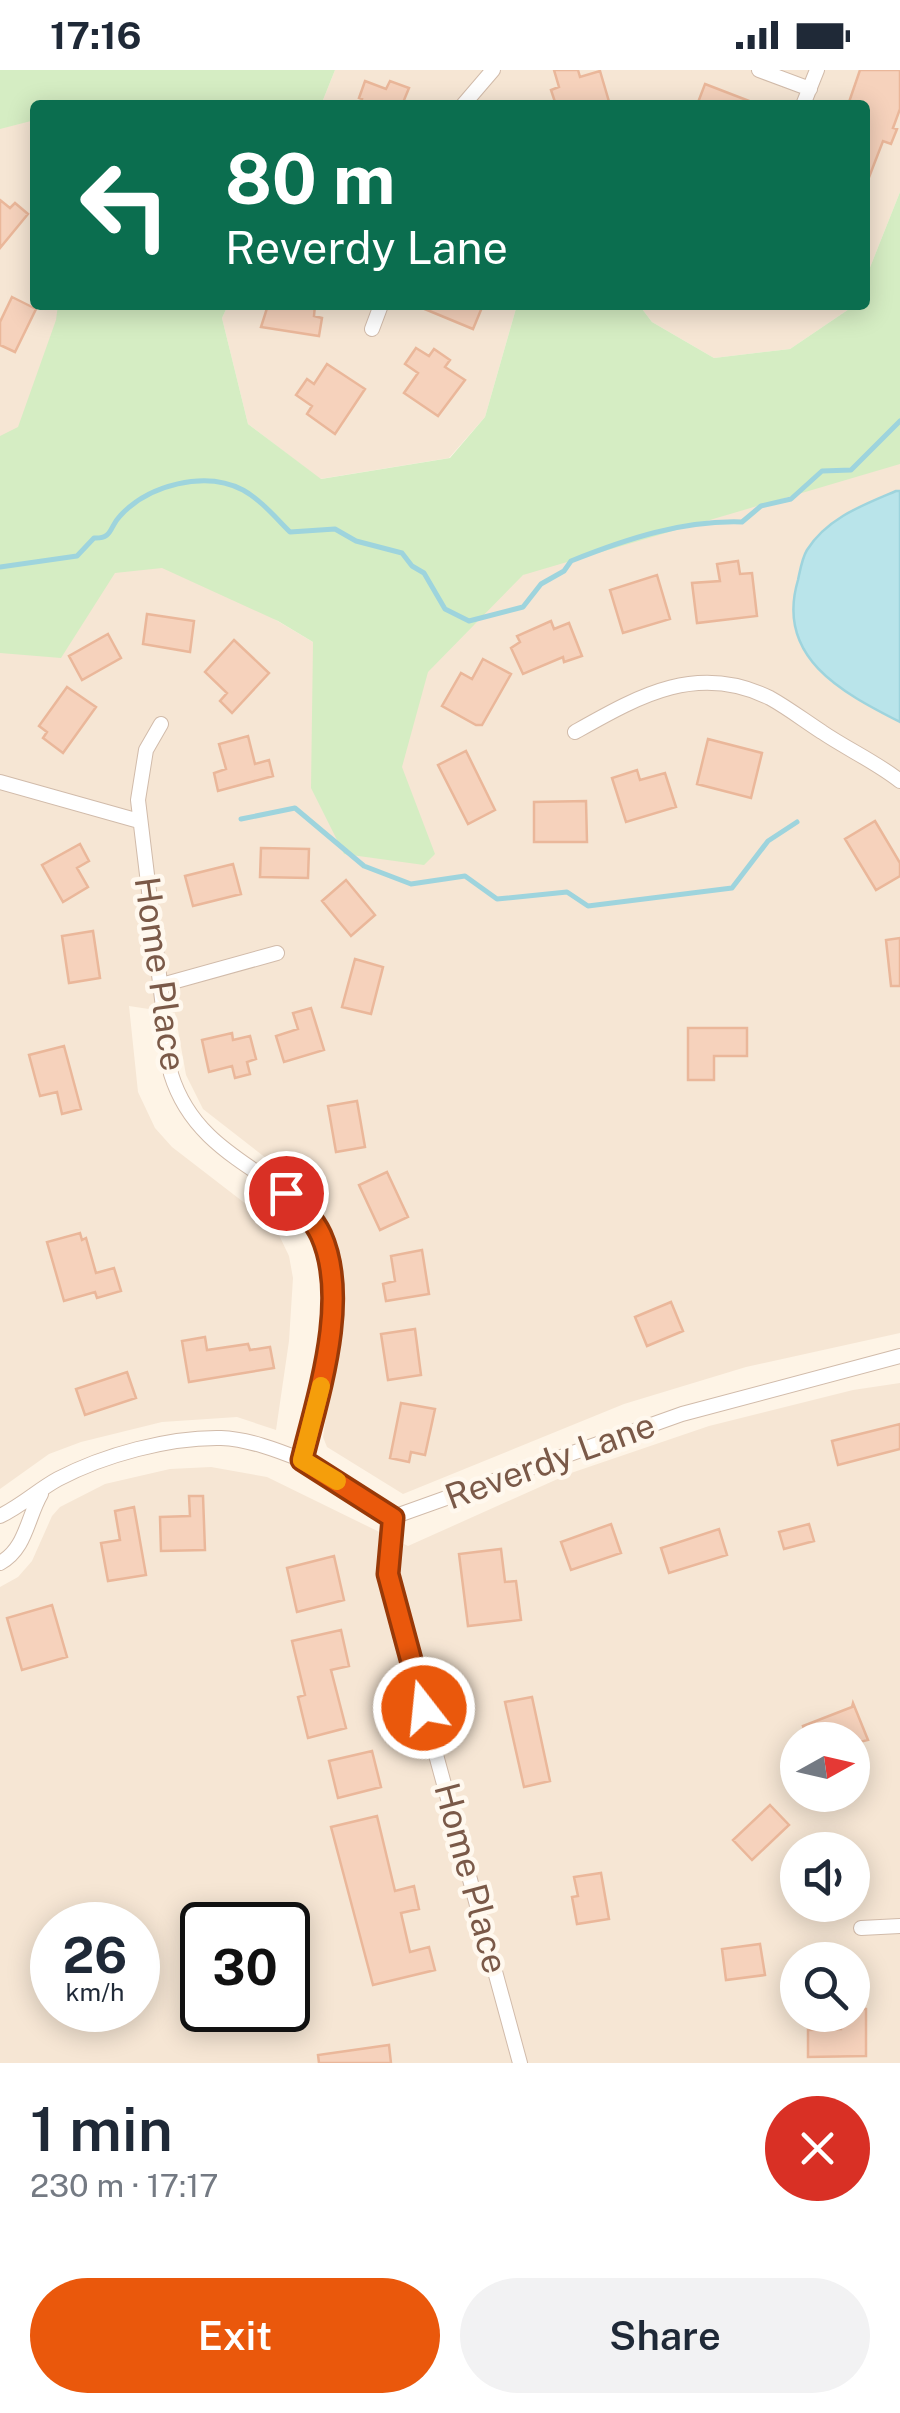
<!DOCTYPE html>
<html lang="en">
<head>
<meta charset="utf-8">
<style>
	body { margin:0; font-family:"Public Sans",sans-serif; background:#f2f2f3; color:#1f2937; height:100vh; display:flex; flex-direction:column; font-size:38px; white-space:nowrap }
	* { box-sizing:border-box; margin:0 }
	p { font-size:32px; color:#747a83 }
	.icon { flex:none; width:55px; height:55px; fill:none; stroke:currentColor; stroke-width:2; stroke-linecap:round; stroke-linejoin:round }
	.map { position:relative; height:1993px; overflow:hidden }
	.panel { display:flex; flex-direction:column; background:#fff; flex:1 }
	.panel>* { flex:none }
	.guide { position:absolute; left:30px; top:30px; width:840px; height:210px; border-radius:10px; box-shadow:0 5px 25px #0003; background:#0b6e4f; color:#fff; overflow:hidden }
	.needle { width:65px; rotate:82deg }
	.fabs { position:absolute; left:780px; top:1652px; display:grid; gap:20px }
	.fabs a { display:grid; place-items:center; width:90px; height:90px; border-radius:50%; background:#fff; box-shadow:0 5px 25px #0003; font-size:50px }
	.speed { position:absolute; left:30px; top:1832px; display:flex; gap:20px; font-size:50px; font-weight:700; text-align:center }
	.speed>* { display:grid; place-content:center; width:130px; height:130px; border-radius:50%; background:#fff; box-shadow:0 5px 25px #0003; line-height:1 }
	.speed small { font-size:25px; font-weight:400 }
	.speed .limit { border:5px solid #111; border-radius:15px; background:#fff; color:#111 }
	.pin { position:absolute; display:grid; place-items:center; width:85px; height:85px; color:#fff; margin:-42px; border:5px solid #fff; border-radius:50%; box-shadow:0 2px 10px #0007 }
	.me { position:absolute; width:110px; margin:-55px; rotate:344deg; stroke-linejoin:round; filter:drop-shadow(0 0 8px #0008) }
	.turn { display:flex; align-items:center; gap:35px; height:210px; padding:0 30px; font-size:45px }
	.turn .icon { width:130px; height:130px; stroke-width:2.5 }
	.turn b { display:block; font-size:70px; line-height:85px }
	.round { display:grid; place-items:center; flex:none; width:105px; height:105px; border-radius:52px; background:#f2f2f3 }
	.overview { display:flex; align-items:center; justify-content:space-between; height:170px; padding:0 30px }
	h1 { font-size:60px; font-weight:600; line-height:75px }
	.cta { display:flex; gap:20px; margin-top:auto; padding:20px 30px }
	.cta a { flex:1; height:115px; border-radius:60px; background:#ea580c; color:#fff; font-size:40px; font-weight:600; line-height:115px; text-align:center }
	.cta a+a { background:#f2f2f3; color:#1f2937 }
	.status { display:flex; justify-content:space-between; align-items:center; height:70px; padding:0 50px; background:#fff; direction:ltr }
	.status svg { height:28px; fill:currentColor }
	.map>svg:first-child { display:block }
	.residential { fill:#f6e6d4; fill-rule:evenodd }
	.green { fill:#d5edc3 }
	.water { fill:#b9e4ea; stroke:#9ed4dd; stroke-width:2.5 }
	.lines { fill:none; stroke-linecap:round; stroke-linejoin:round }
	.stream { stroke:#9ed4dd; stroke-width:5 }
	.building { fill:#f6d2bc; stroke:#eab79a; stroke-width:2.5 }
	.street-casing { stroke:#d1bbaa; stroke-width:16 }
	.street { stroke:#fff; stroke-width:14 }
	.route-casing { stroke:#983908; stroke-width:25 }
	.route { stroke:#ea580c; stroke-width:18 }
	.slow { stroke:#f59e0b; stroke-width:18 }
	.labels { text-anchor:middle; stroke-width:9; stroke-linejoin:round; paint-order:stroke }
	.street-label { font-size:35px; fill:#7a5948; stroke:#fff8ee }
</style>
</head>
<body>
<div class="status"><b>17:16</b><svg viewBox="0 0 49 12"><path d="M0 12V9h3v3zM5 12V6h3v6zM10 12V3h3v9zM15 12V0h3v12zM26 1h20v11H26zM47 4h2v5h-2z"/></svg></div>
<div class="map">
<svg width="900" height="1993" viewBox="0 0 900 1993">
	<rect width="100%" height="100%" fill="#fef4e6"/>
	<path class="residential" d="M0 0 35 35V235H89L161 482 372 607 900 250V1263L746 1297 624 1334 403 1424 327 1377 323 1367 335 1283 339 1189 327 1150 303 1117 203 1039 186 1005 175 943 129 936 138 1022 155 1058 172 1077 264 1148 279 1165 289 1186 293 1208 289 1271 276 1360 237 1347 162 1352 81 1372 49 1384 0 1419Z
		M335 0H900V122L865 210V35H321Z
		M228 235H517L485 347 449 388 320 409 248 354 222 248Z
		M639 235H855L790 279 714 288 652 252Z
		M900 1313V1993H0V1517L18 1507 32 1491 52 1446 60 1437 105 1414 170 1399 211 1397 267 1407 408 1476 571 1403 709 1356 853 1320ZM798 1670H852V1725H798ZM798 1780H852V1835H798ZM52 1855H138V1940H52ZM202 1855H288V1940H202ZM798 1890H852V1945H798Z"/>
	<path class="green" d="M0 0H335L321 35H35V50L0 59Z
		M900 122V394L523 505 428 602 402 697 435 784 424 795 344 784 311 718 313 572 278 551 162 498 115 503 61 588 0 583V366L18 357 56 250 58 235H228L222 248 248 354 321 409 450 388 485 347 517 235H639L652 252 714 288 790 279 855 235H865V210Z"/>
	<path class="water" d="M896 421H900V652C841 622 775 587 798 510 800 501 802 488 807 480 827 448 863 435 896 421Z"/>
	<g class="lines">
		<path class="stream" d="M0 497 77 486 94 468C113 469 109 457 120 446 148 415 205 400 243 420 261 430 275 447 290 462L335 459 356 471 402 483 412 496 424 503 445 539 469 551 523 537 541 514 564 501 571 491C626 469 683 450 742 452L761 436 791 429 822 401 851 400 900 351
			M241 749 295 738 364 796 411 814 465 806 497 829 567 822 588 836 732 818 768 771 797 752"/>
	</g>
	<path class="building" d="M554 0H578L580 7 600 1 610 35H556L551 20 559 17Z
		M860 0H900V39L893 58 897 59 891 74 883 71 866 115 865 35H848Z
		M365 11 386 19 390 11 409 18 402 35H360L362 29 359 28Z
		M705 14 757 34 756 35H697Z
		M0 130 10 138 15 133 28 144 0 178Z
		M12 227 36 239 15 282 0 275V252Z
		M268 235H315L314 246 322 248 319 266 261 257Z
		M415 235H483L473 259Z
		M416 278 429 286 434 279 450 290 445 297 465 310 438 346 404 323 418 303 405 294Z
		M327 294 365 319 335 364 307 344 312 336 296 325 307 309 314 314Z
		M738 491 740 504 752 503 757 546 697 553 692 513 720 511 717 494Z
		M657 505 670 549 623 563 610 520Z
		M147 544 194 551 190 582 143 574Z
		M551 551 554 559 569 553 582 586 564 592 563 587 523 604 511 578 520 572 517 566Z
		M108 564 121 588 82 610 69 586Z
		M234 570 269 603 232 643 220 631 227 623 205 602Z
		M483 589 511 604 482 655H476L442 636 461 603 472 609Z
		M67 617 96 637 63 683 43 668 47 662 39 656Z
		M248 666 255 694 269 690 273 706 218 721 214 703 226 699 219 674Z
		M708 669 762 683 751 728 697 714Z
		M466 681 495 740 468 754 438 695Z
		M637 700 640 710 665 703 676 737 626 752 612 708Z
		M586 731 587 772H534V732Z
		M875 751 900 793V806L876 820 845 769Z
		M80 774 89 791 77 798 88 817 63 832 42 795Z
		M261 778 309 779 308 808 260 807Z
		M233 794 241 824 193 836 185 806Z
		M346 810 375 845 351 866 322 831Z
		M93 861 100 908 69 913 62 866Z
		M900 868V916H891L886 870Z
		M355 889 383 897 371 944 342 937Z
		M311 938 324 980 284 992 276 966 298 959 293 943Z
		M688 958H747V986H714V1010H688Z
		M232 963 233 970 250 966 256 989 247 992 250 1004 235 1008 232 996 209 1002 202 970Z
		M64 976 81 1039 62 1044 57 1022 40 1026 29 985Z
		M357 1031 365 1077 336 1082 328 1036Z
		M387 1102 408 1147 380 1160 359 1115Z
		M80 1163 82 1170 86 1168 96 1203 114 1198 121 1221 97 1228 95 1222 64 1231 47 1172Z
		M422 1180 429 1224 386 1231 383 1214 395 1211 391 1186Z
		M671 1232 683 1261 647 1276 635 1247Z
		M415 1259 421 1305 388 1310 381 1264Z
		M205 1267 207 1280 248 1274 250 1280 270 1277 274 1298 189 1312 182 1271Z
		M127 1302 136 1328 85 1345 76 1319Z
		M401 1333 435 1339 425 1385 411 1382 409 1392 390 1388Z
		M900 1354V1379L838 1395 832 1371Z
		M189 1426H203L205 1480 161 1481 160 1447 190 1446Z
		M134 1437 146 1505 108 1511 101 1473 120 1470 115 1441Z
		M611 1454 621 1483 571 1500 561 1472Z
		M809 1454 814 1471 784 1479 779 1462Z
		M719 1459 727 1485 669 1503 661 1478Z
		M501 1479 505 1512 516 1511 521 1550 468 1556 459 1484Z
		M334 1486 344 1530 297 1542 287 1498Z
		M52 1535 67 1587 22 1600 7 1548Z
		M341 1560 349 1596 331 1600 346 1658 308 1668 298 1627 305 1625 292 1571Z
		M532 1627 550 1711 524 1717 505 1632Z
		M853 1633 868 1670 852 1674V1670H808L803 1656 852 1637Z
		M372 1681 381 1717 338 1728 329 1691Z
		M770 1735 789 1755 752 1790 733 1770Z
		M377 1746 395 1821 414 1816 419 1839 401 1843 410 1882 429 1877 435 1900 373 1915 331 1757Z
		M601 1803 609 1849 577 1854 572 1827 578 1826 574 1807Z
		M760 1874 765 1905 726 1910 722 1879Z
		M852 1939H866V1986L808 1987V1960L841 1959V1945H852Z
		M389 1975 391 1993H319L318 1985Z"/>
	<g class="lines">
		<g class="street-casing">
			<path id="street" d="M759 0 810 19
				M463 35 493 0
				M803 35 817 0
				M372 259 381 235
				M161 654 146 680 138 730 171 1004C187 1056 224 1081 267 1109 368 1174 326 1295 302 1390
				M575 662C639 626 697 592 770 628 788 638 805 651 822 662 847 679 876 692 900 711
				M0 712 139 751
				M158 916 277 883
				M0 1446C21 1436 38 1420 58 1409 104 1385 169 1367 221 1368 248 1369 277 1380 302 1390 334 1403 364 1428 393 1447L682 1344 900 1286
				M393 1447 387 1488 396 1538 520 1993
				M0 1493C26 1479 27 1448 41 1424
				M861 1858 900 1856"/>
		</g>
		<use href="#street" class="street"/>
	</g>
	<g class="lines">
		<g class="route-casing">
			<path id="route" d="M286 1123C300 1136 313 1148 321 1165 350 1230 318 1325 302 1390L393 1448 388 1504 424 1638"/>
		</g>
		<use href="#route" class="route"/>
		<path class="slow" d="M321 1316 302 1390 337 1411"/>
	</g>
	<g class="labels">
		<g class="street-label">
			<text transform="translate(160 904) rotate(82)" y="12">Home Place</text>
			<text transform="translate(550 1391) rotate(-20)" y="12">Reverdy Lane</text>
			<text transform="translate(471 1808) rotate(75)" y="12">Home Place</text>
		</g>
	</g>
</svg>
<div class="fabs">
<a><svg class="needle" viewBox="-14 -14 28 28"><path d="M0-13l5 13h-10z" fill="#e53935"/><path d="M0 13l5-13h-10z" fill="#747a83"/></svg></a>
<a><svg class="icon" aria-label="sound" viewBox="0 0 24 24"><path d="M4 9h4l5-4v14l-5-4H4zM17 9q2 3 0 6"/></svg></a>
<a><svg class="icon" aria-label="search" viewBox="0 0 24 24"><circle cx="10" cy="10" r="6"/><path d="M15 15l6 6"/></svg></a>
</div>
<div class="speed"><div>26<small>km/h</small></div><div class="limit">30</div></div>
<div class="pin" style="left:286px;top:1123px;background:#d93025"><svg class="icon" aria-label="arrive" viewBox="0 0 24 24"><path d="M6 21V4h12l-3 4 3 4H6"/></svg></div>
<svg class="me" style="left:424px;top:1638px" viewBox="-20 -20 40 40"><circle r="17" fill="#ea580c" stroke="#fff" stroke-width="3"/><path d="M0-11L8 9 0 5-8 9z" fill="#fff"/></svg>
<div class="guide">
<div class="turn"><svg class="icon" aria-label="left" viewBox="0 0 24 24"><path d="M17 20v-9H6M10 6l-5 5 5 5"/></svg><div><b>80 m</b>Reverdy Lane</div></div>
</div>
</div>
<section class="panel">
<div class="overview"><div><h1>1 min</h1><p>230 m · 17:17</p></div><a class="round" style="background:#d93025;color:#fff"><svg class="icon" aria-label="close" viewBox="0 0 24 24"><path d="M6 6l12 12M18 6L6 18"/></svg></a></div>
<div class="cta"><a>Exit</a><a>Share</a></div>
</section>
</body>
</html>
